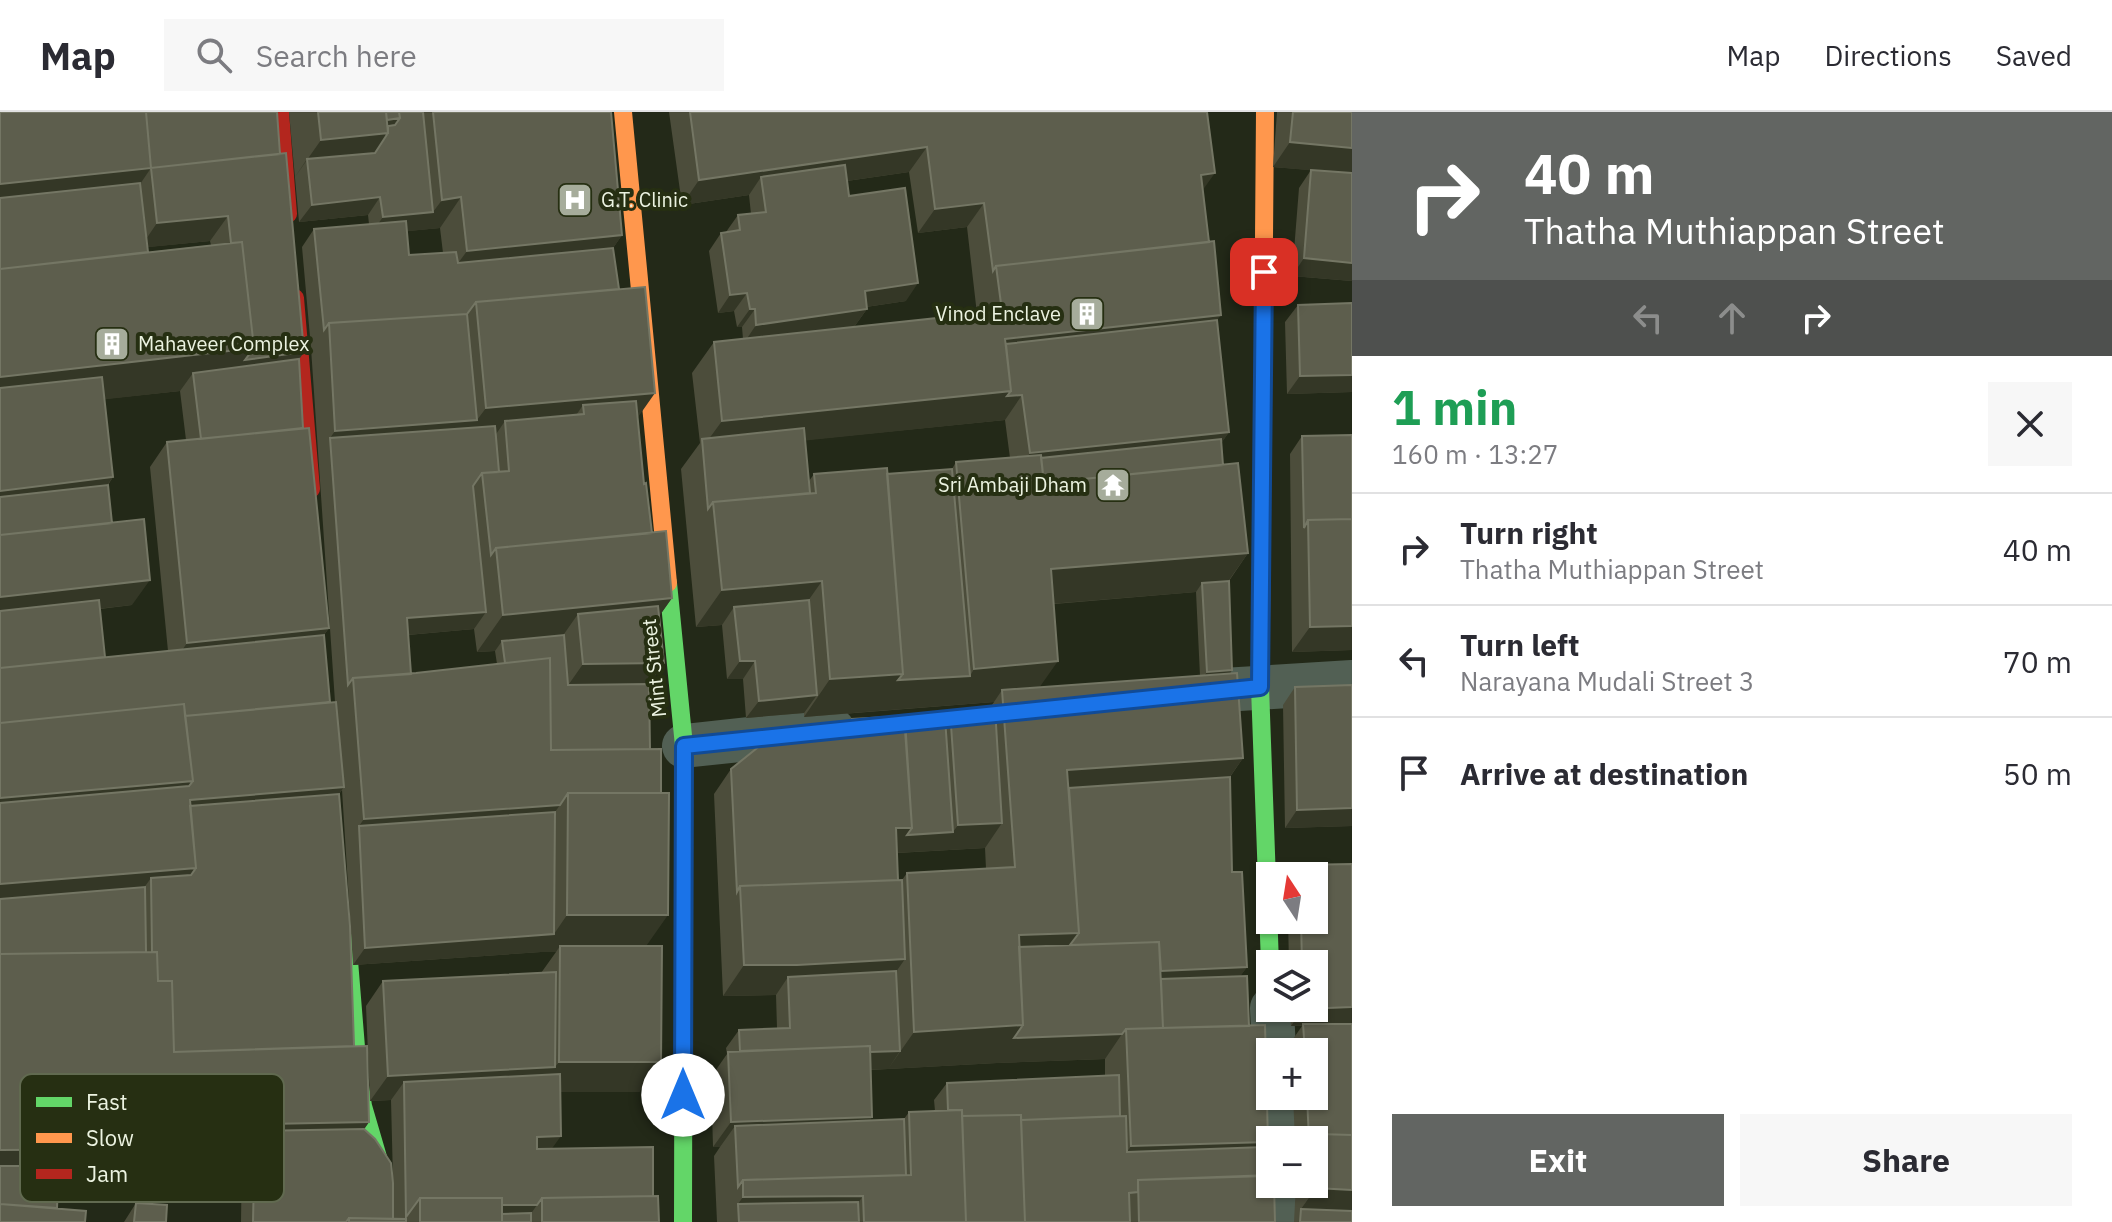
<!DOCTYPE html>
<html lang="en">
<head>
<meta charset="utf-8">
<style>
	body { margin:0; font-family:"IBM Plex Sans",sans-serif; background:#f7f7f7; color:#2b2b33; height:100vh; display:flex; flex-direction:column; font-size:30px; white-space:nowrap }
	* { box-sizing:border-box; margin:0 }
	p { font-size:26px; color:#7c7c81 }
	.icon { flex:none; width:44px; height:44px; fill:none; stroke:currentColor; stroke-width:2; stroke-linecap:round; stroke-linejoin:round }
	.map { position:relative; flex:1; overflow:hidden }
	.details { display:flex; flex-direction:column; background:#fff; width:760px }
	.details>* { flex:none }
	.hud { background:#626562; color:#fff; overflow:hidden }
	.needle { width:52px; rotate:348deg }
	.controls { position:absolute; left:1256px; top:750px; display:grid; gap:16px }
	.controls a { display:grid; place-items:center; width:72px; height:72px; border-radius:0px; background:#fff; box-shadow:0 2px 6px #0004; font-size:40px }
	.pin { position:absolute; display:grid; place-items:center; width:68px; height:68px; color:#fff; margin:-34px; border-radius:16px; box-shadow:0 4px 12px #0006 }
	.me { position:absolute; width:88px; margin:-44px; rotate:0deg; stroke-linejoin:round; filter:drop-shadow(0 0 6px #0008) }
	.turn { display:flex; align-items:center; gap:28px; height:168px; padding:0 40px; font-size:36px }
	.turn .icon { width:104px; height:104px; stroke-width:2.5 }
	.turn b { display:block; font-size:56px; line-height:68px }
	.lanes { display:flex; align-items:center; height:76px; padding:0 40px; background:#0003; justify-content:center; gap:40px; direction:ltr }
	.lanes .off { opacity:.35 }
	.round { display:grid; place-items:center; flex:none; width:84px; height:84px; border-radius:0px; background:#f7f7f7 }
	.summary { display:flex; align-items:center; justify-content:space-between; height:136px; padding:0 40px }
	h1 { font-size:48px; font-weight:800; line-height:60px; color:#1e9e55 }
	.button { display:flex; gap:16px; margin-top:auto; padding:16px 40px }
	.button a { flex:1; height:92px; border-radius:0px; background:#626562; color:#fff; font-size:32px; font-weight:800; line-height:92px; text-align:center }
	.button a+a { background:#f7f7f7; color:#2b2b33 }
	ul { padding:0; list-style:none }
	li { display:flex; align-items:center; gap:24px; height:112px; padding:0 40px; border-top:2px solid #e1e1e2 }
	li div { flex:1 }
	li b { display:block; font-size:30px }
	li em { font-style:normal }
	header { display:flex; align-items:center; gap:48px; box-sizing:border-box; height:112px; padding:0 40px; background:#fff; border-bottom:2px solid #e1e1e2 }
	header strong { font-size:38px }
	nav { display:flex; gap:44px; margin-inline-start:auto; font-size:28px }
	.search { width:560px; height:72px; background:#f7f7f7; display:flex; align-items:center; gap:20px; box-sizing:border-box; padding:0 28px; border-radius:0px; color:#7c7c81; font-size:30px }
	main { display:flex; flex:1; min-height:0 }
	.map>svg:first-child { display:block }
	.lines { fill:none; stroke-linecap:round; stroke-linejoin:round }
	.street { stroke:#526054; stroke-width:44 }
	.fast { stroke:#63d668; stroke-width:18 }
	.slow { stroke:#ff974d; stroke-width:18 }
	.jam { stroke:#b3261e; stroke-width:18 }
	.wall { fill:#4c4d3b; fill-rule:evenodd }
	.shaded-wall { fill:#343726 }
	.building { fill:#5d5e4d; stroke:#747664; stroke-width:2 }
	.route-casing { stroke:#114b97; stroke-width:20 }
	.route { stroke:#1a73e8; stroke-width:14 }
	.labels { text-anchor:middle; stroke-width:8; stroke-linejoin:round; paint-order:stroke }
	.poi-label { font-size:20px; fill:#ecf3e1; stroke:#262f12; text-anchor:start }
	.street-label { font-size:20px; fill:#ecf3e1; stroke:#262f12 }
	.key { fill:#262f12; stroke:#616a50; stroke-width:2 }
	.key-label { font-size:22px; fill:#ecf3e1 }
</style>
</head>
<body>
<header>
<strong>Map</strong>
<div class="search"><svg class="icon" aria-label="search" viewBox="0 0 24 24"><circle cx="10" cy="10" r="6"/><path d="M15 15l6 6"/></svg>Search here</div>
<nav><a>Map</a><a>Directions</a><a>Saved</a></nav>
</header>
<main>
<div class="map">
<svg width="1352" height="1110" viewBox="0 0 1352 1110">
	<rect width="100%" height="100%" fill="#232918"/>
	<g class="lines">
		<path class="street" d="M1223 578 1352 570
			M684 634 833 618
			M1272 896 1274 940
			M1275 984 1277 1028
			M1278 1072 1280 1110"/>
		<path class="fast" d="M668 471 684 634 683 1110
			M1261 510 1260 575 1270 852
			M347 824 358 960 363 994 382 1059 383 1110"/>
		<path class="slow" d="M623 0 668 471
			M1261 510 1265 0"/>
		<path class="jam" d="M280 0 288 102
			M295 186 311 377"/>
	</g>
	<path class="wall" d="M0 0 280 42 304 240 299 247 303 316 329 516 324 523 330 590H335L311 236 302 135 314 117 369 112 368 103 299 110 289 0H611L622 123 613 136 637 306 644 372 652 421 672 486 659 504 664 551 649 572 647 834 661 950 639 980H560L552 1036 653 1084 659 1110H241L242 1037 173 1039 157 1062 59 1063 57 1096 0 1110ZM440 116 443 141 409 143 407 119ZM210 129 211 133 148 140 147 135ZM180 279 186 328 167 330 150 355 168 539 105 545 100 497 132 493 112 411 108 373 113 365 104 287ZM474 517 477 540 495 539 497 552 411 562 408 523ZM342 678 353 853 541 840H556L541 861 383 869 366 894 370 989 391 988 393 1068 364 1017 369 1010 354 934 339 682Z
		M669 0H1207L1203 78 1229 320 1221 331 1223 353 1248 441 1229 469 1232 558 1230 562 1243 646 1230 665 1232 760 1247 855 1240 864 1268 1030 1264 1035 1265 1064 1275 1110H717L714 1044 720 1035H713L711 965 727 942 726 936 739 918 777 916 776 883 723 884 714 682 731 657 848 612 852 607 905 608 945 606 950 599 989 597 994 590 804 605V601L746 606 743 567H727L722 513 696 515 681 357 700 331 692 261 714 230 743 227 742 215H737L734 199 718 201 709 139 721 121 726 120 738 103 751 102 749 83 682 93ZM909 60 918 121 967 115 977 202 854 215 867 197 866 195 906 189 849 84 847 69ZM1005 308 1010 346 956 350 952 357 887 362H814L809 369 805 328ZM1196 480 1200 564 1039 576 1054 492ZM985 736 986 757 907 761 902 768H898L897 741ZM1105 947V964L947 971 934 988 935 999 909 1000 904 1007 870 1008 872 1005 870 958 997 951Z
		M1277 0H1352V169L1292 164 1299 76 1311 58 1273 55Z
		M1352 191V280L1287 282 1285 210 1298 193Z
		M1302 324 1352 538 1292 540 1290 342Z
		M1295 575 1352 714 1285 716 1283 593Z
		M1352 752V1110H1294L1296 1072H1314V1028H1295L1293 984H1314V940H1291V930L1302 914H1291L1290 896H1314V852H1289L1288 808H1314V764H1292L1299 753Z
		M136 1091 166 1110H124Z"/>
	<path class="shaded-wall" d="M400 6 362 58 307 47 295 65 321 28 377 9Z
		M1290 30 1352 36V62L1273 55Z
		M927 35 909 60 763 81 761 65 749 83 682 93 699 68Z
		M151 56 134 81 0 95V72Z
		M1215 61 1197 86 1201 63Z
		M380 85 368 103 299 110 312 93Z
		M461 85 440 116 370 123 383 105 433 100 442 88Z
		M984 91 967 115 918 121 935 97Z
		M228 104 210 129 140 136 157 111Z
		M622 123 601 154 445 169 467 139Z
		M1304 146 1352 151V169L1292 164Z
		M918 171 906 189 852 197 865 179Z
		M747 181 734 199 718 201 730 183Z
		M750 197H755L742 215H737Z
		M867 197 854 215 744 231 756 213Z
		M1221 203 1199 233 1004 255 1005 227Z
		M254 236 304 240 287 265 193 261 180 279 0 299V265Z
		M1352 263V280L1287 282 1300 264Z
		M1011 279 1022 283 1005 308 703 339V335L722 309Z
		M655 281 629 318 584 302 583 293 562 324 505 309 490 331 330 326 335 319 477 308 486 296Z
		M1229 320 1212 345 1013 366 1030 341Z
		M113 365 95 390 0 402V379Z
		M1248 441 1222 478 1202 471 1196 480 1025 494 1051 457Z
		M150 468 132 493 0 508V485Z
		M822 469 796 506 734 495 722 513 696 515 722 478Z
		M672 486 646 523 578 502 557 532 502 529 495 539 477 540 503 503Z
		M486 500 474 517 395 524 407 506Z
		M1352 514V538L1292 540 1310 515Z
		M329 516 311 540 170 556 187 531Z
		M740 549H755L743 567H727Z
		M1058 549 1032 586 1002 578 994 590 877 599 898 568 970 564 974 557Z
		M664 551 642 581 562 582 583 552Z
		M1232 558 1226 568 1200 570 1207 560Z
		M903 562 877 599 804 605 830 567Z
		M817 583 804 601 746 606 759 589Z
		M1243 646 1217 683 1054 677 1067 658Z
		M193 669 172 699 0 714V686Z
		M344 675 326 700 186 711 190 688Z
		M560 693 542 718 359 714 364 707Z
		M1352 696V714L1285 716 1297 698Z
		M1002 711 985 736 894 741 896 716H912L953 720 958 713Z
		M196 756 178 781 151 766 138 784 0 795V772Z
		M567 803H668L642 840 560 834 556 840H541L353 853 365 836 554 822Z
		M1079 821 1053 858 1011 859 1019 823Z
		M905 847 884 877 788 865 776 883 723 884 744 853Z
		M1247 855 1234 873 1150 877 1156 859Z
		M1352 895V913L1291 914 1303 897Z
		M1023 913 1122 922 1105 947 997 951 888 957 914 920Z
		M900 939 888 957 728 964 741 946Z
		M559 950H661L639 980H538L404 970 391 988 370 989 388 964 555 955Z
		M872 1005 855 1030 735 1014 720 1035H713L731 1010Z
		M369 1010 352 1035 255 1019 242 1037 173 1039 157 1062 0 1063V1038L175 1014Z
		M561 1024 548 1042 524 1043 537 1025Z
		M1268 1030 1247 1060 1110 1065 1131 1034Z
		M1316 1076 1352 1078V1109L1301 1097Z
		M863 1084 845 1110 738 1092 743 1085Z
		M489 1093H537L525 1110H420Z"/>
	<path class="building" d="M0 0H146L151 56 286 41 304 240 245 248 254 236 242 130 231 131 228 104 157 111 151 56 0 72Z
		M146 0H277L280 42 151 56Z
		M318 0H386L388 21 321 28Z
		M386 0H399L400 6 387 8Z
		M399 0H423L433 100 383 105 380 85 312 93 307 47 375 41 388 21V14L395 13 400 6Z
		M433 0H611L622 123 467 139 461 85 442 88Z
		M690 0H1207L1215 61 1201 63 1209 130 996 154 993 159 984 91 935 97 927 35 699 68Z
		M1293 0H1352V36L1290 30Z
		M845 53 849 84 905 76 918 171 865 179 867 197 756 213 755 197H750L747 181 730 183 721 121 740 118 738 103 766 100 761 65Z
		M1311 58 1352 61V151L1304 146Z
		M140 71 148 140 0 157V86Z
		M406 109 409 143 456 140 458 151 613 136 619 177 476 190 467 202 329 211 324 218 314 117Z
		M1214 129 1221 203 1005 227 1011 279 722 309 714 230 1002 199 996 154Z
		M242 130 254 236 0 265V157Z
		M645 175 655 281 486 296 476 190Z
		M1352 191V263L1300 264 1298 193Z
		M467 202 477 308 335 319 329 211Z
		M1217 208 1229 320 1030 341 1022 283 1007 284 1011 279 1006 232Z
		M299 247 303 316 201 327 193 261Z
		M102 265 113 365 0 379V276Z
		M636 289 644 372 646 371 652 421 496 436 491 443 482 361 509 359 505 309 584 302 583 293Z
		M495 314 499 360 482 361 473 374 486 500 407 506 411 562 353 566 348 573 330 326Z
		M309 316 329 516 187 531 167 330Z
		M804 316 810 381 713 390 708 397 702 327Z
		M1352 323V407L1308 408 1304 416 1302 324Z
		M1221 327 1223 353 1044 371 1041 346Z
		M1041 343 1044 371 1238 351 1248 441 1051 457 1058 549 974 557 956 350Z
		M887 356 903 562 830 567 822 469 722 478 713 390 816 381 814 362Z
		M952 357 970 564 898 568 903 562 887 362Z
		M108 373 112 411 0 423V385Z
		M144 407 150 468 0 485V423Z
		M1352 407V514L1310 515 1308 408Z
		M666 419 672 486 503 503 496 436Z
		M1229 469 1232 558 1207 560 1202 471Z
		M99 488 105 545 0 556V499Z
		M809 488 817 583 759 589 755 549H740L734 495Z
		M658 494 664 551 583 552 578 502Z
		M324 523 330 590 185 604 184 592 0 611V556Z
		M564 523 568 573 649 572 650 637 551 638 550 546 505 551 502 529Z
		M550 546 551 638 661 637V681H568L560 693 364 707 353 566 416 561Z
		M1237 561 1243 646 1067 658 1079 821 1019 823 1023 913 914 920 907 761 1015 755 1002 578Z
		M1352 573V696L1297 698 1295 575Z
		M336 590 344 675 190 688 196 756 0 772V691L189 674 193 669 185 604Z
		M184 592 193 669 0 686V611Z
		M995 596 1002 711 958 713 950 599Z
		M904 604 912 716H896L898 768 740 774 737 780 731 657 782 616 852 612V607Z
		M945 606 953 720 907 723 912 716 905 608Z
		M1230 665 1232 760H1242L1247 855 1161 859 1159 830 1070 833 1079 821 1069 676Z
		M568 681H669L668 803H567Z
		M339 682 350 814 354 934 174 940 172 869H158L157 840H152L151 766 191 763 196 756 190 694Z
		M555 700 554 822 365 836 359 714Z
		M1352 752V895L1303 897 1314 896V852H1302L1301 808H1314V764H1300L1299 753Z
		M902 768 905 847 797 853H744L740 774Z
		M145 775 146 840 0 842V787Z
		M1159 830 1163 916 1126 917 1122 922 1014 926 1023 913 1019 835Z
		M560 834H662L661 950H559Z
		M157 840 158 869H172L174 940 367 934 369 1010 175 1014 174 1037 0 1038V842Z
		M896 859 900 939 870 940V934L740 939 739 918 790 916 788 865Z
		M556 860 555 955 388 964 383 869Z
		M1247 864 1249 914 1163 916 1161 867Z
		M1303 912H1352V1023L1318 1022 1314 1028H1309L1307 984H1314V940H1305Z
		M1265 913 1268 1030 1131 1034 1126 917Z
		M870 934 872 1005 731 1010 728 940Z
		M560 962 561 1024 537 1025V1037L653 1035V1084L542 1086 537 1093H502V1086H420L406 1105 404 970Z
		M1119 963 1120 1004 1021 1008V1003L962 1004V998H948L947 971Z
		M962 998 966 1110H864L863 1084 743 1085V1068L911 1063 909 1000Z
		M1021 1003 1025 1110H966L962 1004Z
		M1126 1004 1127 1040 1264 1035 1265 1064 1138 1068V1080L1129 1081 1130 1110H1025L1021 1008Z
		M904 1007 906 1063 743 1068 738 1075 735 1014Z
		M364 1017 375 1027 391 1051 393 1071V1107L349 1106 346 1110H253L255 1019Z
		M1318 1022 1352 1023V1078L1316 1076Z
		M0 1054H59L57 1096 0 1092Z
		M1270 1063V1072H1274L1275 1110H1139L1138 1068Z
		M658 1084 659 1110H542V1086Z
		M420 1086H502V1110H420Z
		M858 1090 859 1110H739L738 1092Z
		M136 1091 167 1093 166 1110H134Z
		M0 1092 86 1099 85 1110H0Z
		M1301 1097 1352 1099V1110H1300Z
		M531 1101V1110H502V1102Z
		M349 1106 406 1107V1110H349Z"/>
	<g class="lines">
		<g class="route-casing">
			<path id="route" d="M683 983 684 634 1260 575 1264 160"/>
		</g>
		<use href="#route" class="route"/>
	</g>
	<defs>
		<g id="hospital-square" transform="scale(1.8)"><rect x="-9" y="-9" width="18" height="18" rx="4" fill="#a6ac9b" stroke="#262f12"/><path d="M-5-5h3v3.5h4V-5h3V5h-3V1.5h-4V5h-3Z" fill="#fff"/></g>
		<g id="building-square" transform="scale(1.8)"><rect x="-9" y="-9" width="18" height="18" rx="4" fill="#a6ac9b" stroke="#262f12"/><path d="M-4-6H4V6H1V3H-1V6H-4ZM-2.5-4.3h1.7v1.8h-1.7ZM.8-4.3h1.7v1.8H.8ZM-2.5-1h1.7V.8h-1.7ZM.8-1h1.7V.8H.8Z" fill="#fff"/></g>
		<g id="temple-square" transform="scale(1.8)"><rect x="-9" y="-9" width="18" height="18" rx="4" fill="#a6ac9b" stroke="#262f12"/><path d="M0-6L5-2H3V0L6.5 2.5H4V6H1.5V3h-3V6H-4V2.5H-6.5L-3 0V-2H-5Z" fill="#fff"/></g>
	</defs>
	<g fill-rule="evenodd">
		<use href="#hospital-square" x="575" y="88"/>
		<use href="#building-square" x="1087" y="202"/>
		<use href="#building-square" x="112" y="232"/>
		<use href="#temple-square" x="1113" y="373"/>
	</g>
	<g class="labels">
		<g class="poi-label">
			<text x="601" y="95">G.T. Clinic</text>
			<text x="1061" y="209" text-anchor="end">Vinod Enclave</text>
			<text x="138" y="239">Mahaveer Complex</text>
			<text x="1087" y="380" text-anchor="end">Sri Ambaji Dham</text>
		</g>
		<g class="street-label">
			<text transform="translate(654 556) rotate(-96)" y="7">Mint Street</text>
		</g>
	</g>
	<rect x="20" y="962" width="264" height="128" rx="12" class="key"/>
	<rect x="36" y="985" width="36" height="10" fill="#63d668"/>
	<rect x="36" y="1021" width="36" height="10" fill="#ff974d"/>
	<rect x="36" y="1057" width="36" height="10" fill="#b3261e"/>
	<g class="key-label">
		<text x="86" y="998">Fast</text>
		<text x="86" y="1034">Slow</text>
		<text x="86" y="1070">Jam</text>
	</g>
</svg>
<div class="controls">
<a><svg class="needle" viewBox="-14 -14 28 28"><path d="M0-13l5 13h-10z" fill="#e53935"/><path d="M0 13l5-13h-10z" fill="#7c7c81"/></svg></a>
<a><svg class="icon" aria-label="layers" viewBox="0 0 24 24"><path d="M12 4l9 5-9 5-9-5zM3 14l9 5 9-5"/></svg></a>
<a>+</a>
<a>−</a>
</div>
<div class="pin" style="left:1264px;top:160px;background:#d93025"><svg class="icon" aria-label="arrive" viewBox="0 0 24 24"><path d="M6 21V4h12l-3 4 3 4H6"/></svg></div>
<svg class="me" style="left:683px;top:983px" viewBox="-20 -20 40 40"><circle r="19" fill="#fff"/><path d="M0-13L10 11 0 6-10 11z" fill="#1a73e8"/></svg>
</div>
<section class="details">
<div class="hud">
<div class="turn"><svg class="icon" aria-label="right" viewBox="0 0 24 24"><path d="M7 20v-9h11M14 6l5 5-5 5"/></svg><div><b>40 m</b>Thatha Muthiappan Street</div></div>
<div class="lanes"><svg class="icon off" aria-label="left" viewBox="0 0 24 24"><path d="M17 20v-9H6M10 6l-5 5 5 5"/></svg><svg class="icon off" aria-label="ahead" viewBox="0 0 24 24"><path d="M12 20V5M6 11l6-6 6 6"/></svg><svg class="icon" aria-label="right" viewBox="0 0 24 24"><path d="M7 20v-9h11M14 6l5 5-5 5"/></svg></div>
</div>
<div class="summary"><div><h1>1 min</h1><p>160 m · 13:27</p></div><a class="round"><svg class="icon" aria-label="close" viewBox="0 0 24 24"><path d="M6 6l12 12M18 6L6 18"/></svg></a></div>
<ul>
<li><svg class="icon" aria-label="right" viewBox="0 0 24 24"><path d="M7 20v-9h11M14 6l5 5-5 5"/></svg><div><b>Turn right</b><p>Thatha Muthiappan Street</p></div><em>40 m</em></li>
<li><svg class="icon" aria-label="left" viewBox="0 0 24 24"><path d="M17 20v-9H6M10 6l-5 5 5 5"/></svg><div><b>Turn left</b><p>Narayana Mudali Street 3</p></div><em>70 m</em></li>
<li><svg class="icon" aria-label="arrive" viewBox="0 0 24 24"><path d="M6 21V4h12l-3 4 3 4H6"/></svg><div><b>Arrive at destination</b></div><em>50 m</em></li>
</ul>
<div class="button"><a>Exit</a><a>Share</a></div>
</section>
</main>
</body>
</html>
